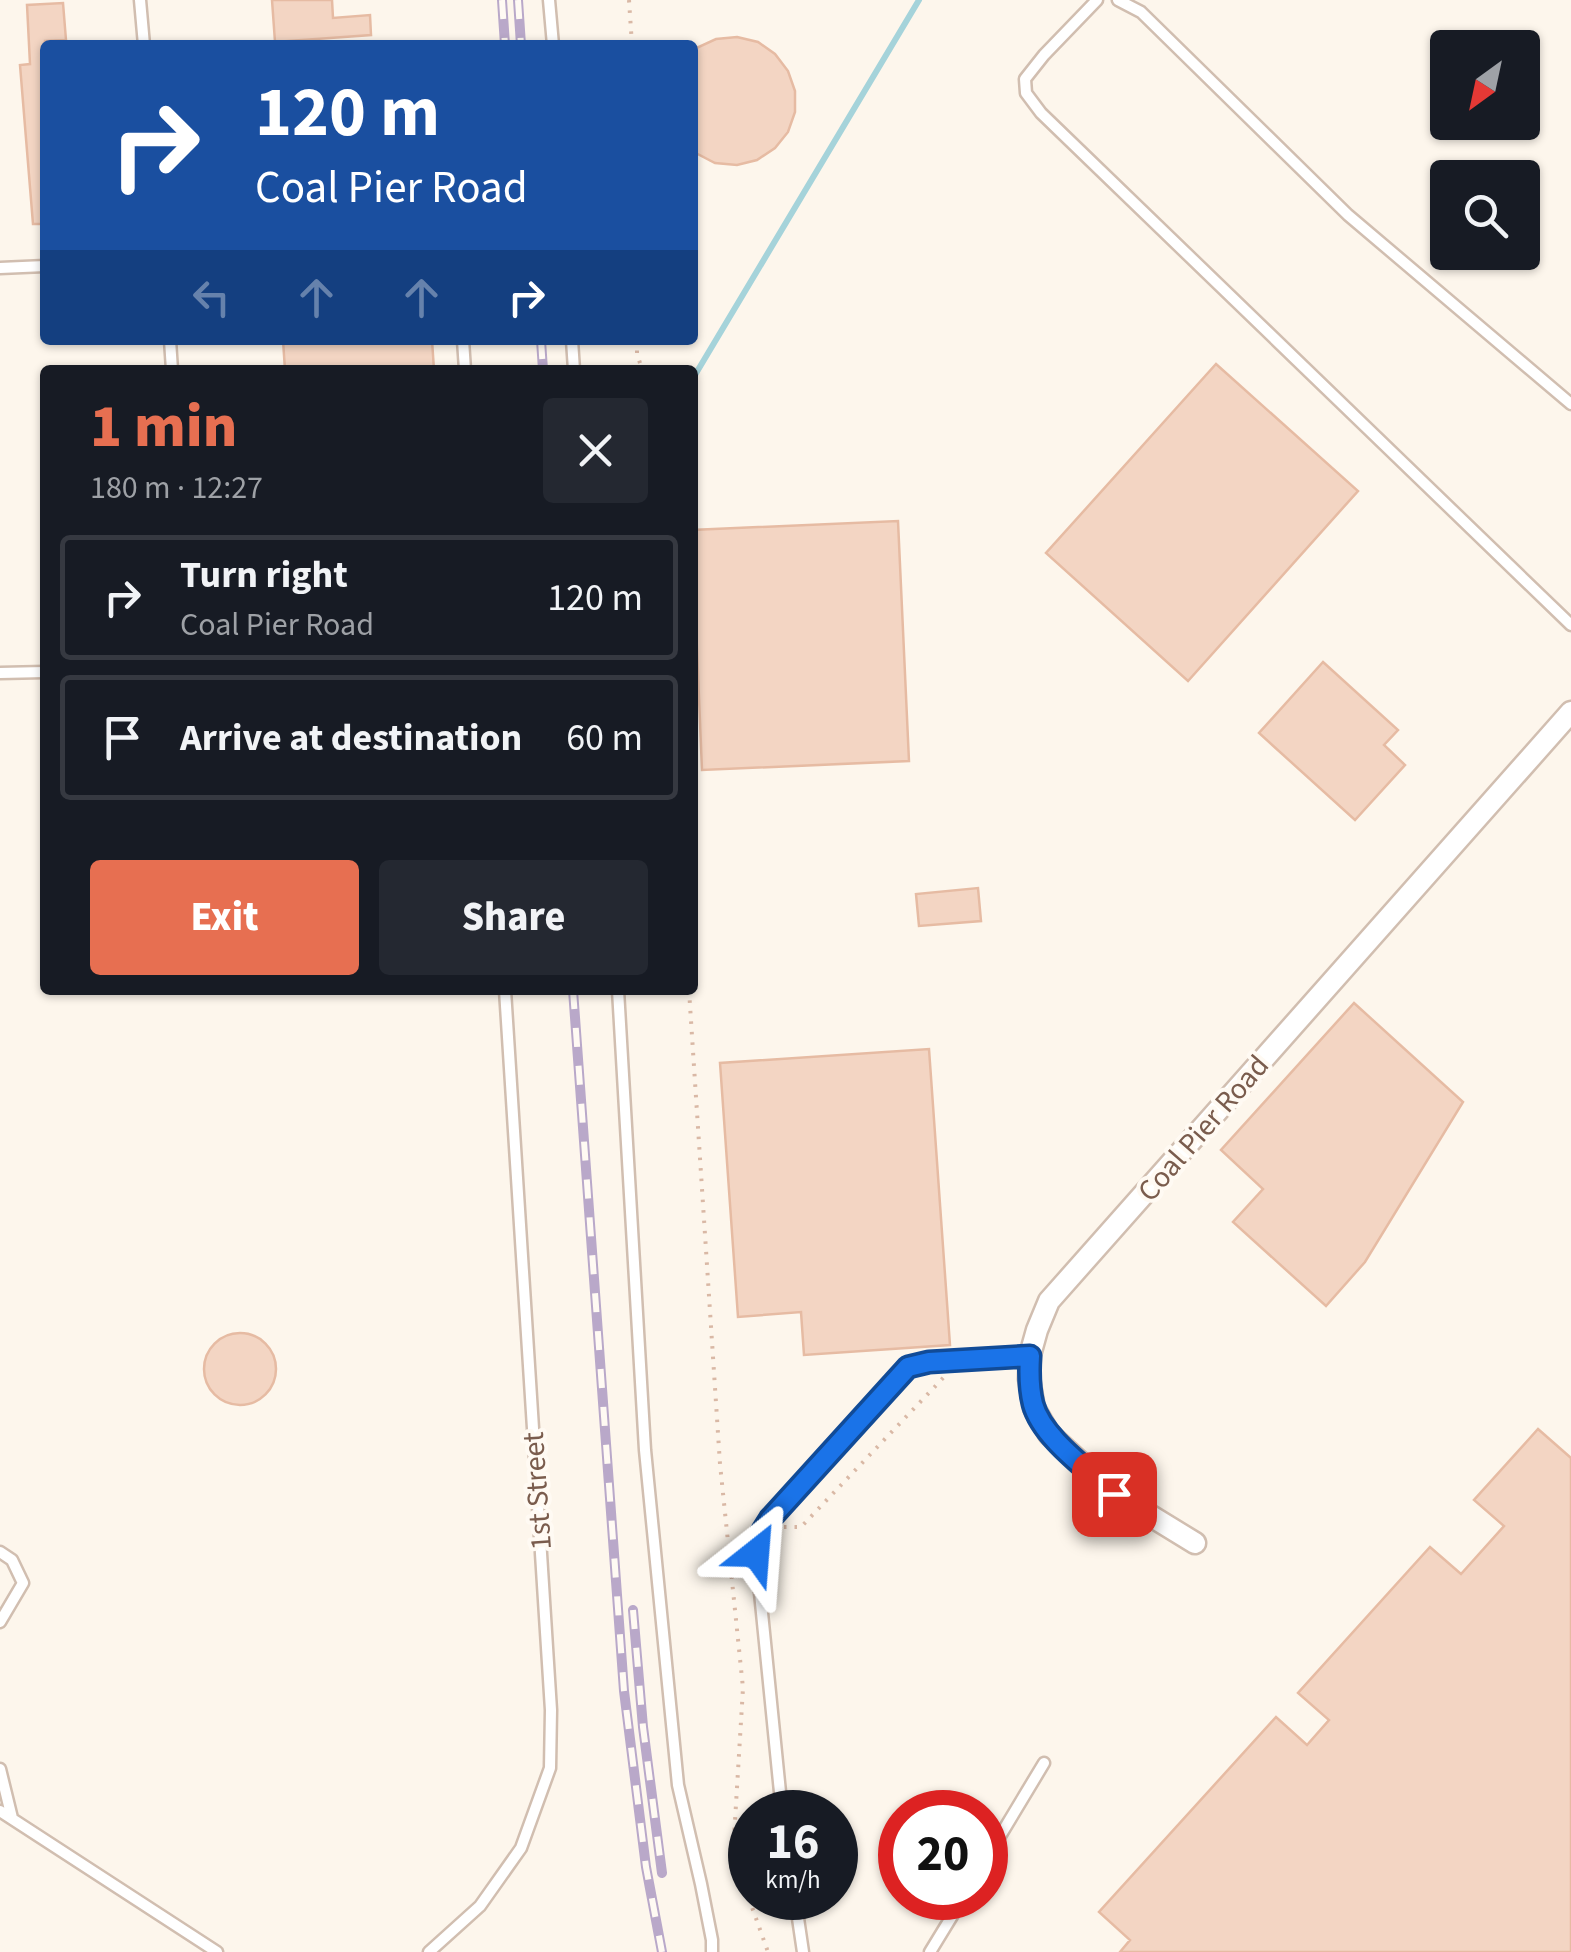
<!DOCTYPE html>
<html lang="en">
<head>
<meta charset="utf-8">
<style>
	body { margin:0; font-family:"Source Sans 3",sans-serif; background:#242831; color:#f1f3f6; height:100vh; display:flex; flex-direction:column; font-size:38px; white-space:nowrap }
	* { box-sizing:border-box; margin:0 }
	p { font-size:32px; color:#9ea1a6 }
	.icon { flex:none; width:55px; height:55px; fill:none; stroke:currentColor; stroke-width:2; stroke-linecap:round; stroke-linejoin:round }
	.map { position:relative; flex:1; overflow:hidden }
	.panel { position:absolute; left:40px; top:365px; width:658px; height:630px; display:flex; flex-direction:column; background:#171b24; border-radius:10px; box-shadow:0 2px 8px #0004 }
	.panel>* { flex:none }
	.guide { position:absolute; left:40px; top:40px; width:658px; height:305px; border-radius:10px; box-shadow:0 2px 8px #0004; background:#1a4fa0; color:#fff; overflow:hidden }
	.needle { width:65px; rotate:213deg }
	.tools { position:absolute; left:1430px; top:30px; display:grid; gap:20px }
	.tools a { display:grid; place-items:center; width:110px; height:110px; border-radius:10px; background:#171b24; box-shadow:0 2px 8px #0004; font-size:50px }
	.speed { position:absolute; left:728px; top:1790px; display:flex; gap:20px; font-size:50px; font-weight:700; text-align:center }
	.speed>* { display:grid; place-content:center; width:130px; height:130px; border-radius:50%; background:#171b24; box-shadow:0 2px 8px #0004; line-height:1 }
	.speed small { font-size:25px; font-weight:400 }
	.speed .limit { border:15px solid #d22; background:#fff; color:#111 }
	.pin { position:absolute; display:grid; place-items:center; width:85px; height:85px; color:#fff; margin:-42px; border-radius:20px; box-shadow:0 5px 15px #0006 }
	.me { position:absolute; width:110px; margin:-55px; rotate:28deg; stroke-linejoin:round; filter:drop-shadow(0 0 8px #0008) }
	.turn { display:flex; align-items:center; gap:35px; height:210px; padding:0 50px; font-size:45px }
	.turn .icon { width:130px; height:130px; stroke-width:2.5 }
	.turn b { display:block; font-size:70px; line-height:85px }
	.lanes { display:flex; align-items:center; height:95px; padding:0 50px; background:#0003; justify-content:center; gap:50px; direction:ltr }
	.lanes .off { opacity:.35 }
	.round { display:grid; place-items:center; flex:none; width:105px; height:105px; border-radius:10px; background:#242831 }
	.head { display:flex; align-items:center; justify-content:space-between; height:170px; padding:0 50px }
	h1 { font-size:60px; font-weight:800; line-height:75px; color:#e76f51 }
	.cta { display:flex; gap:20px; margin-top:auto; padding:20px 50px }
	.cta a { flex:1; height:115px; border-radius:10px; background:#e76f51; color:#fff; font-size:40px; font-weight:800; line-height:115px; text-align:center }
	.cta a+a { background:#242831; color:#f1f3f6 }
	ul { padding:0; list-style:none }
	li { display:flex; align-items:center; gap:30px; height:125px; margin:0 20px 15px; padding:0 30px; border:5px solid #363941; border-radius:10px }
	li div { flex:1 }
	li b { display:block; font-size:38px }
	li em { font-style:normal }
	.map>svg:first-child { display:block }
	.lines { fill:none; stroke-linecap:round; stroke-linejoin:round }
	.stream { stroke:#a5d3da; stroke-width:6 }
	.building { fill:#f3d5c3; stroke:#e6bba3; stroke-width:2.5 }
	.service-casing { stroke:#d1beb0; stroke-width:15 }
	.minor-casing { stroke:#d1beb0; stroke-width:25 }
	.path { stroke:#d9b8a5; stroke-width:4; stroke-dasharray:2.5 8; stroke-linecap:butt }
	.service { stroke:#fff; stroke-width:10 }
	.minor { stroke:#fff; stroke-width:20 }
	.rail-casing { stroke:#b9a8c9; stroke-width:10 }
	.rail { stroke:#fffaf3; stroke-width:6; stroke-dasharray:19; stroke-linecap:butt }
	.route-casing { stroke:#114b97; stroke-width:25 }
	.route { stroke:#1a73e8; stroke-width:18 }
	.labels { text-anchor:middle; stroke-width:8; stroke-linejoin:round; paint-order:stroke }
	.street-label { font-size:30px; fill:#7a5c4d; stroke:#fffaf3 }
</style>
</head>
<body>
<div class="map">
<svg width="1571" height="1952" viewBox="0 0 1571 1952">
	<rect width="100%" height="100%" fill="#fdf6ec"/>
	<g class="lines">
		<path class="stream" d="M692 380 919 0"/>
	</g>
	<path class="building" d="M272 0H332L333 18 370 15 371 35 275 42Z
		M63 3 66 40 45 41V224H33L20 65 30 64 27 5Z
		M737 37 758 42 775 54 788 71 795 91V112L788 132 775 148 757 160 737 165 715 163 692 151V50L716 39Z
		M283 340H432L434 370H285Z
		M1216 364 1358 491 1188 681 1046 553Z
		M898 521 909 761 702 770 692 530Z
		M1323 662 1398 730 1384 745 1405 765 1355 820 1259 733Z
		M978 888 981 921 919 926 916 894Z
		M1354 1003 1463 1102 1365 1262 1326 1306 1233 1222 1263 1189 1221 1150Z
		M929 1049 950 1345 804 1355 801 1312 738 1317 720 1063Z
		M204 1369a36 36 0 1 1 72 0a36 36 0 1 1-72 0Z
		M1538 1429 1571 1458V1952H1120L1130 1940 1099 1912 1276 1717 1307 1745 1329 1720 1298 1693 1430 1547 1461 1574 1504 1526 1474 1500Z"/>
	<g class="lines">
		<g class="service-casing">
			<path id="service" d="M140 0 144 45
				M549 0 553 45
				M1097 0 1044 55 1025 79 1026 93 1041 113 1571 625
				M1118 0 1141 12 1348 215 1571 404
				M0 268 45 266
				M170 340 172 370
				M463 340 465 370
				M572 340 574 370
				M0 673 45 672
				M618 990 645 1450 678 1785 701 1884 712 1940V1952
				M0 1552 12 1560 23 1583 0 1622
				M0 1769 12 1818
				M0 1811 217 1952
				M782 1812 756 1553 759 1535 770 1519 908 1367 929 1362 1030 1355
				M985 1861 1044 1763
				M795 1898 803 1952
				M429 1952 480 1906 521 1848 550 1768 551 1710 505 990
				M930 1952 963 1898"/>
		</g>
		<g class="minor-casing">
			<path id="minor" d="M1195 1543 1115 1494 1049 1434 1034 1408 1029 1379 1030 1355 1037 1330 1049 1301 1571 712"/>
		</g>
		<path class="path" d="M629 0 632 45
			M637 340V353L642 370
			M689 990 720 1464 743 1688 733 1854 768 1952
			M784 1527H801L945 1376"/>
		<use href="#service" class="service"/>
		<use href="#minor" class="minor"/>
		<g class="rail-casing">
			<path id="rail" d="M502 0 505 45
				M518 0 521 45
				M541 340 543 370
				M573 990 624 1691 646 1867 662 1952
				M633 1610 643 1727 662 1873"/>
		</g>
		<use href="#rail" class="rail"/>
	</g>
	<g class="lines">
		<g class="route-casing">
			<path id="route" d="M756 1553 760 1535 770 1519 908 1367 929 1362 1030 1356C1029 1372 1029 1388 1033 1404 1042 1438 1089 1470 1114 1494"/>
		</g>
		<use href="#route" class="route"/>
	</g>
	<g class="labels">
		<g class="street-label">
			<text transform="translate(1203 1128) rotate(-49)" y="10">Coal Pier Road</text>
			<text transform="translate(537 1491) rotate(-94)" y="10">1st Street</text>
		</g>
	</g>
</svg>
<div class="tools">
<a><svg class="needle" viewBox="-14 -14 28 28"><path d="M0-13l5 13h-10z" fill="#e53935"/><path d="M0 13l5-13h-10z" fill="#9ea1a6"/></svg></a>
<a><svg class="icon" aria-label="search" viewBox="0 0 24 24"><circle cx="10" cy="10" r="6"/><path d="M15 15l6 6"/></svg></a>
</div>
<div class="speed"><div>16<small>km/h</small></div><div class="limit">20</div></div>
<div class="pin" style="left:1114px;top:1494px;background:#d93025"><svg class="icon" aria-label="arrive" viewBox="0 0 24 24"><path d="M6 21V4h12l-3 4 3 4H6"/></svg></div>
<svg class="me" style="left:756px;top:1553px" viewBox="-20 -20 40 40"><path d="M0-17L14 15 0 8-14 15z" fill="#1a73e8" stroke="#fff" stroke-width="4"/></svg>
<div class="guide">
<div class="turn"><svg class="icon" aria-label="right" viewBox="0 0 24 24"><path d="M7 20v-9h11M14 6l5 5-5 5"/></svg><div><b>120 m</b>Coal Pier Road</div></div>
<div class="lanes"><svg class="icon off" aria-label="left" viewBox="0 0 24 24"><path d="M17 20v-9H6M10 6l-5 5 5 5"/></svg><svg class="icon off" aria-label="ahead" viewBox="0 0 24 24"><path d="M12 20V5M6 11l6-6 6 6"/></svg><svg class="icon off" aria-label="ahead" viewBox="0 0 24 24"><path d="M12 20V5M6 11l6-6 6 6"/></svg><svg class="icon" aria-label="right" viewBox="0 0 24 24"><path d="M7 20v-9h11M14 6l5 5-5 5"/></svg></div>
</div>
<section class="panel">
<div class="head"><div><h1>1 min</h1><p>180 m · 12:27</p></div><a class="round"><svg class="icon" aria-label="close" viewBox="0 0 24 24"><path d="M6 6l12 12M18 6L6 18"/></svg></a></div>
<ul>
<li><svg class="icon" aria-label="right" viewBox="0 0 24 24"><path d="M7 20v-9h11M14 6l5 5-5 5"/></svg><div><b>Turn right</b><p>Coal Pier Road</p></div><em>120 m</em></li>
<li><svg class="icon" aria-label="arrive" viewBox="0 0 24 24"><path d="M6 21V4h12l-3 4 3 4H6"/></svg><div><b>Arrive at destination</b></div><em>60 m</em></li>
</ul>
<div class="cta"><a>Exit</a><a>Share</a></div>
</section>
</div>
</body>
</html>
